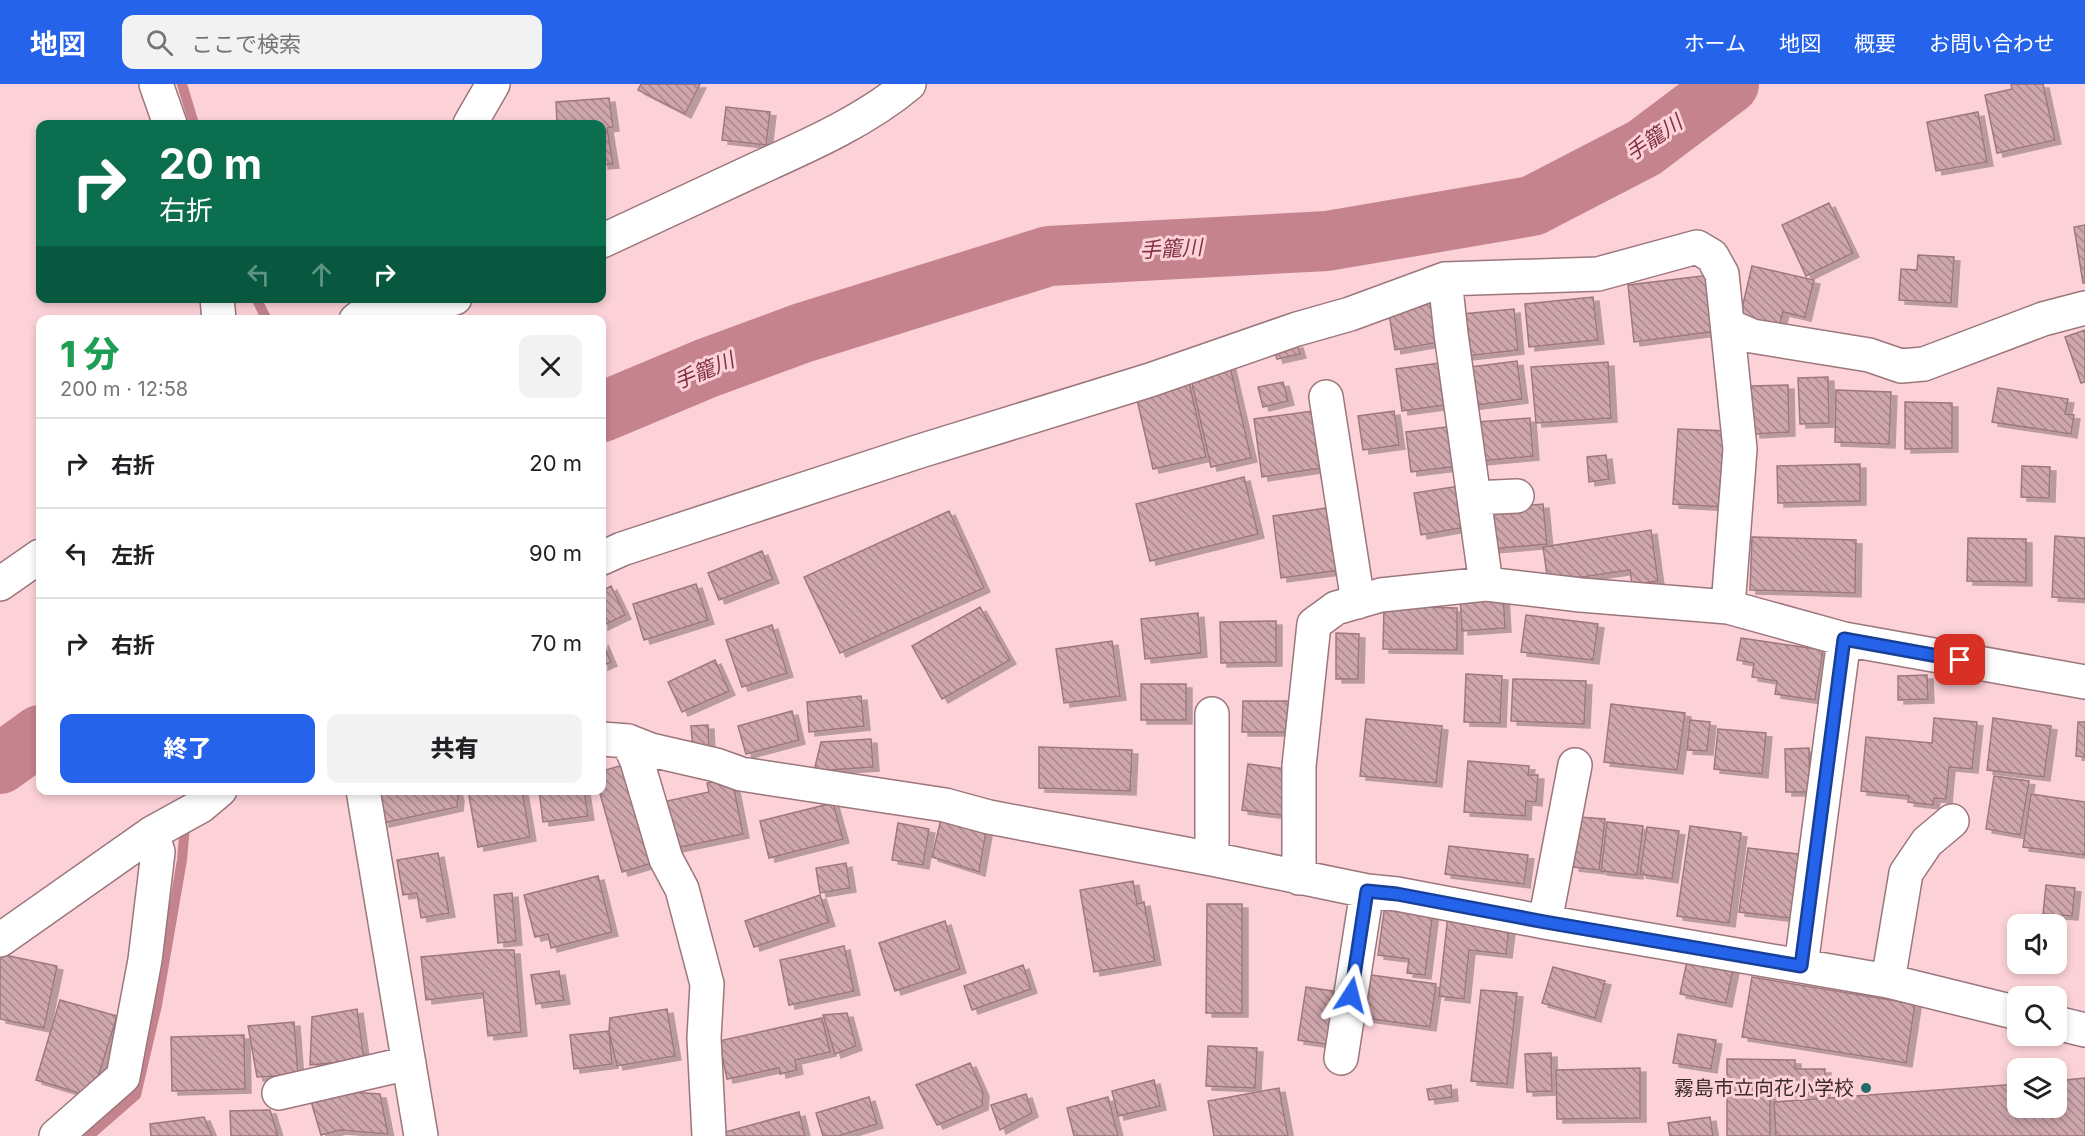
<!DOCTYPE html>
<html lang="ja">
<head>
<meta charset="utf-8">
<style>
	body { margin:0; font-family:Inter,"Noto Sans JP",sans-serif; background:#f2f2f2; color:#202124; height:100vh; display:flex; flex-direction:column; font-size:22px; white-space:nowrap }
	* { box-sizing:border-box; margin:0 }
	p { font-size:20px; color:#757577 }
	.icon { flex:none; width:33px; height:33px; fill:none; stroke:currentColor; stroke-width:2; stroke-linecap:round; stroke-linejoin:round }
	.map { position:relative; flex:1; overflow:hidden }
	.sheet { position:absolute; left:36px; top:231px; width:570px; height:480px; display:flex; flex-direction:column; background:#fff; border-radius:12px; box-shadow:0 3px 9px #0003 }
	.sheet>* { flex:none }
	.guide { position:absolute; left:36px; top:36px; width:570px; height:183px; border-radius:12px; box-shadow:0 3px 9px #0003; background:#0b6e4f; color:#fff; overflow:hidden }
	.fabs { position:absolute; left:2007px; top:830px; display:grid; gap:12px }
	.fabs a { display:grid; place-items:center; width:60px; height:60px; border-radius:12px; background:#fff; box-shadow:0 3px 9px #0003; font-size:30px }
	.pin { position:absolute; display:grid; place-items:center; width:51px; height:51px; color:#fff; margin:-26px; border-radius:12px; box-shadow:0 3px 9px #0006 }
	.me { position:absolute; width:66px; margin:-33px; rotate:9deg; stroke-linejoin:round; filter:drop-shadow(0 0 4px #0008) }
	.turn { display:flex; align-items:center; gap:21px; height:126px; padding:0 24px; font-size:27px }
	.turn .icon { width:78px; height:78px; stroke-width:2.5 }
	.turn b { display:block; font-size:42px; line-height:51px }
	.lanes { display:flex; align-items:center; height:57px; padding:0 24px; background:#0003; justify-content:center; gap:30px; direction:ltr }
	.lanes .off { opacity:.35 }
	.round { display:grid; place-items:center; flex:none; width:63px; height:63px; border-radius:12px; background:#f2f2f2 }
	.headline { display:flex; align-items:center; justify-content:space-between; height:102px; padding:0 24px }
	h1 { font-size:36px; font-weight:800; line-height:45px; color:#1e9e55 }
	.cta { display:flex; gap:12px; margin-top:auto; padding:12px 24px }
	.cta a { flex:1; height:69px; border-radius:12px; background:#2563eb; color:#fff; font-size:24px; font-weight:800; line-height:69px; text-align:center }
	.cta a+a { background:#f2f2f2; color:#202124 }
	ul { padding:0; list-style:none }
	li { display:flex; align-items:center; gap:18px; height:90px; padding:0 24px; border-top:2px solid #e0e0e0 }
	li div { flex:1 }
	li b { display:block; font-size:22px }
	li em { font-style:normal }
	header { display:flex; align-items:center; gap:36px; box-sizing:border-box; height:84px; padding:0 30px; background:#2563eb; color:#fff }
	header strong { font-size:28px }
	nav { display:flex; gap:33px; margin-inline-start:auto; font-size:21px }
	.search { width:420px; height:54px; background:#f2f2f2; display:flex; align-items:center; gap:15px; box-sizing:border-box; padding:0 21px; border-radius:12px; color:#757577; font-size:22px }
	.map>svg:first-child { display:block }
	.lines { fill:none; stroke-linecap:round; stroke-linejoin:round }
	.stream { stroke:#c5838e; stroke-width:10 }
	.river { stroke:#c5838e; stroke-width:60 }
	.building { fill:url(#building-back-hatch); stroke:#9e787e; stroke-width:1.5; filter:url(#shadow) }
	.minor-casing { stroke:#9b767b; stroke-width:36 }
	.tertiary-casing { stroke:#9b767b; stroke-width:36 }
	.minor { stroke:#fff; stroke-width:33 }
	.tertiary { stroke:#fff; stroke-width:33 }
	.route-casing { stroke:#184099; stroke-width:15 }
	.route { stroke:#2563eb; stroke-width:10 }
	.poi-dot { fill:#206b66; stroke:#fcd2d8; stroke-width:2 }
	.labels { text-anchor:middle; stroke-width:6; stroke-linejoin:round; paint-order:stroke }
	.poi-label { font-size:20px; fill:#3b2b2d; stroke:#fcd2d8; text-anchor:end }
	.water-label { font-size:21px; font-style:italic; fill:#813144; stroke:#fcd2d8 }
</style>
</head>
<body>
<header>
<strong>地図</strong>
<div class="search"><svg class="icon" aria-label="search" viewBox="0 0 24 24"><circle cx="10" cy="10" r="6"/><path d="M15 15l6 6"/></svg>ここで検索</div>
<nav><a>ホーム</a><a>地図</a><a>概要</a><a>お問い合わせ</a></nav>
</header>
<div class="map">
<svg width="2085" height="1052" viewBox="0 0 2085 1052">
	<defs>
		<pattern id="building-back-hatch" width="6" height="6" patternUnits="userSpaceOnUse" patternTransform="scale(1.5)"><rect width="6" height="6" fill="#cea6ac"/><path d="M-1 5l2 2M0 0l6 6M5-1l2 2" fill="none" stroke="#a8878c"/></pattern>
		<filter id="shadow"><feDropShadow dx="6" dy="4" stdDeviation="0" flood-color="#0004"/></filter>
	</defs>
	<rect width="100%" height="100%" fill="#fcd2d8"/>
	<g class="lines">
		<path class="stream" d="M182 0 194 40
			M256 214 267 236
			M89 1052 136 1011 157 921 182 776 188 706"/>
		<path class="river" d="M602 328 707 284 802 249 1049 172 1327 157 1532 122 1644 64 1729 0
			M0 680 40 651"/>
	</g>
	<path class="building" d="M641 0H700L685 30 638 6Z
		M2011 0H2043L2055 56 1997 69 1985 11 2012 5Z
		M609 14 613 43 607 44 613 80 602 81V40H557L556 18Z
		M726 23 770 28 766 61 722 56Z
		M1978 28 1987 78 1936 87 1927 38Z
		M1829 119 1853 169 1806 192 1782 141Z
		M2085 141V199H2083L2074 143Z
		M1918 171 1954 173 1951 219 1899 216 1901 185 1917 186Z
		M1752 182 1814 196 1805 233 1783 228 1779 242 1740 233Z
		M1710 191 1717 247 1634 258 1628 201Z
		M1593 213 1598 256 1529 263 1525 220Z
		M1438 216 1445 257 1395 266 1388 224Z
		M1514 225 1518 266 1466 272 1462 230Z
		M2085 246V298L2081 299 2065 253Z
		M1297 260 1300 270 1277 275 1274 265Z
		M1517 277 1522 315 1469 322 1463 284Z
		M1446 278 1452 320 1402 327 1396 285Z
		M1608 278 1611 334 1536 339 1531 283Z
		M1230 282 1251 374 1211 383 1190 291Z
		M1828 293 1829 339 1800 340 1798 294Z
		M1189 298 1206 373 1153 385 1136 311Z
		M1283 298 1288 317 1263 323 1258 303Z
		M1788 301 1789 348 1754 350 1751 302Z
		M1998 304 2068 315 2065 330 2074 331 2071 350 1992 338Z
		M1836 306 1891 308 1889 360 1835 358Z
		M1905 318 1952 319V364L1905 365Z
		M1320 326 1328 383 1262 393 1254 335Z
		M1394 327 1399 361 1363 366 1358 332Z
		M1530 334 1533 372 1480 377 1478 338Z
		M1454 342 1459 382 1411 388 1406 348Z
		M1678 345 1730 347 1725 423 1673 420Z
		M1606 371 1609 395 1589 398 1587 373Z
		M1860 380V417L1778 419 1777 382Z
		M2022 382 2050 383 2049 414 2021 413Z
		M1244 393 1258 450 1150 477 1136 420Z
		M1459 402 1466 443 1421 451 1414 409Z
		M1543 420 1547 460 1491 465 1487 425Z
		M1332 423 1341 486 1281 494 1273 432Z
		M949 427 984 504 840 569 804 493Z
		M1651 446 1658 497 1632 501 1630 486 1548 498 1543 463Z
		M2055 452 2085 454V515L2052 513Z
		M1752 453 1856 456 1855 509 1750 506Z
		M1968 454 2026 455V498L1967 497Z
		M762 467 773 495 719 516 708 489Z
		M696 500 708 536 644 556 633 520Z
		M611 502 625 531 602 542V507Z
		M1503 508 1505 544 1462 547 1460 511Z
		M1384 522 1457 524V566L1383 565Z
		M980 523 1010 576 942 615 912 562Z
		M1198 529 1201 569 1145 575 1141 535Z
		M1526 531 1598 540 1593 576 1521 568Z
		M1276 537V578L1221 579 1220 538Z
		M772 541 787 589 742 603 726 556Z
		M1336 549 1359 550 1358 595H1336Z
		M1741 554 1823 566 1815 616 1775 610 1777 597 1752 593 1754 579 1737 576Z
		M602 557 611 578 602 582Z
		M1112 557 1120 612 1064 619 1056 565Z
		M715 576 729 607 682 628 668 598Z
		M1466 590 1502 592 1500 639 1464 638Z
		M1927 591 1928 615 1898 616V592Z
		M1513 595 1586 597 1584 640 1511 637Z
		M1141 600H1186V636H1141Z
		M861 612 864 642 809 648 807 618Z
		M1243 617H1299L1298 648H1242Z
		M1611 620 1685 629 1677 686 1604 678Z
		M792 627 799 656 746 670 738 642Z
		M1934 634 1977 638 1972 685 1949 683 1946 715 1934 714 1933 721 1908 718 1909 712 1861 707 1866 653 1932 659Z
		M1993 634 2051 642 2044 693 1987 686Z
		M1366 635 1442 642 1436 699 1360 692Z
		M1690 636 1710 638 1707 667 1687 666Z
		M2078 638H2085V673L2076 672Z
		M708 641 709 664 693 665 691 642Z
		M1718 645 1766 649 1762 690 1714 685Z
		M871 655 873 683 814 687 821 658Z
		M1039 663 1132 666 1130 707 1039 704Z
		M1809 664 1810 708H1786L1785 665Z
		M637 677 666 775 622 788 599 706H602V687Z
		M1468 677 1529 682 1528 691H1538L1536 718 1526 717 1525 732 1464 728Z
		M1248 680 1294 686 1288 732 1242 726Z
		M1994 692 2029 697 2020 751 1986 745Z
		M732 694 743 750 676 764 667 717 709 708 707 699Z
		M377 706H456L458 713 457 723 383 739Z
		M468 706H522L530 753 478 763Z
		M539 706H584L588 732 543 738Z
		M2031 710 2085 718V771L2023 763Z
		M833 719 843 755 769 774 760 737Z
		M1579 733 1605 735 1599 786 1573 783Z
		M941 735 986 748 979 788 932 773Z
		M1607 738 1643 742 1637 791 1601 787Z
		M898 739 929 745 923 781 892 776Z
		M1690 742 1741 749 1729 839 1677 832Z
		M1647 743 1679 747 1672 795 1640 790Z
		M1449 762 1528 771 1524 800 1445 790Z
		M1748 764 1806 771 1798 835 1739 828Z
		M438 769 449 829 421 834 417 809 403 811 397 776Z
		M846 779 850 804 820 809 816 784Z
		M598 792 612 848 551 864 548 850 535 853 524 811Z
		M1133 797 1137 820 1144 818 1155 877 1094 888 1080 806Z
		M2046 801 2075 804 2072 832 2043 830Z
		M512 809 516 857 498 859 494 811Z
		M820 811 829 838 754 863 745 837Z
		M1386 813 1434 819 1425 891 1407 889 1409 875 1378 871Z
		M1207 820H1242V929H1206Z
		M1448 831 1510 838 1506 870 1469 866 1464 915 1439 912Z
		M2046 833 2059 835 2058 852 2056 840H2046Z
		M945 837 960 885 895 907 879 859Z
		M844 862 854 907 789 921 780 876Z
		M495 866H514L521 948 488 952 483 909 426 916 421 873Z
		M0 870 57 882 44 944 0 935Z
		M1687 877 1733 885 1726 919 1680 910Z
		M1023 881 1031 905 972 926 964 902Z
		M1553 883 1605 897 1595 934 1542 919Z
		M559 887 564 916 536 920 531 891Z
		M1371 891 1436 900 1430 943 1365 934Z
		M1752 893 1915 920 1906 979 1742 953Z
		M1306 903 1339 908 1332 961 1298 956Z
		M1481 906 1517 909 1507 1000 1471 997Z
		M60 916 117 932 92 1013 36 996Z
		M357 925 364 976 310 981 312 933Z
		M667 925 675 972 617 982 609 947 610 934Z
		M847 929 856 962 835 970 823 931Z
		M822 934 830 968 795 976 797 986 780 990 779 984 727 995 719 957Z
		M294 938 298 991 257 993 248 942Z
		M609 947 612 980 574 985 570 951Z
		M1678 950 1716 956 1711 985 1673 979Z
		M244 951 245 1005 172 1007 171 953Z
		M1208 962 1257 964 1255 1004 1206 1002Z
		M1551 969 1552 1007 1527 1008 1525 970Z
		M1727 975 1795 976V985H1825L1824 1010 1770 1009V1052H1727Z
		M970 979 983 1008 982 1022 937 1041 916 1001Z
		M1640 984V1034L1557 1035 1556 986Z
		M2085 994V1052H1776L1774 1018 2018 1000V1023H2056V997Z
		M1154 996 1160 1022 1118 1032 1112 1007Z
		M1451 1001 1452 1013 1429 1016 1427 1005Z
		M1279 1004 1288 1052H1214L1208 1017Z
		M332 1007 380 1010 388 1050 340 1046 321 1051 310 1014Z
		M1026 1010 1032 1029 1000 1046 991 1021Z
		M869 1013 877 1040 838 1052H823L816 1029Z
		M1108 1013 1118 1052H1074L1067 1024Z
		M270 1026 278 1052H231L230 1027Z
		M799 1028 805 1052H726L725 1048Z
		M204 1033 212 1052H151L150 1040Z
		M1710 1033 1713 1052H1670L1668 1039Z"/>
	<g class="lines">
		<g class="minor-casing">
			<path id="minor" d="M156 0 170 40
				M602 157C655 132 708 108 761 83 812 60 866 36 909 0
				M1445 195 1451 250 1486 500
				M217 214 219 236
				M369 226 423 225 455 214
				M1729 242 1752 252 1869 271 1901 282 1924 280 2043 235 2085 224
				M1326 313 1358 518
				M1474 414 1517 412
				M602 474 622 465 917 368 1150 296 1297 245 1350 230 1445 195 1598 190 1697 163 1712 172 1722 190 1740 365 1728 523
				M0 500 40 472
				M602 655 628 657 651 666 716 681 741 690 945 721 989 733 1212 775 1367 807 1397 810 1545 838 1888 897 2018 929
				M628 657 637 677 666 775 682 805 707 900 704 954 709 1052
				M363 706 421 1052
				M1212 775V630
				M1299 794V682L1314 540 1336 524 1381 511 1486 500 1581 511 1728 523 1844 555 2085 598
				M1545 838 1575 681
				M0 856 152 749 201 722 220 706
				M1801 882 1844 555
				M1888 897 1906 789 1927 758 1952 737
				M2056 939 2085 946
				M1341 974 1367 807
				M279 1009 409 979
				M56 1052 123 993 145 876 158 768 152 749"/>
		</g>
		<g class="tertiary-casing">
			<path id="tertiary" d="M470 40 493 0
				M356 236 369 226 375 214"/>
		</g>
		<use href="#minor" class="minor"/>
		<use href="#tertiary" class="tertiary"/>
	</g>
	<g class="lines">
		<g class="route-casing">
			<path id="route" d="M1351 911 1367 807 1397 810 1545 838 1801 882 1844 555 1960 576"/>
		</g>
		<use href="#route" class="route"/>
	</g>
	<circle class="poi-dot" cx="1866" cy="1004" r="6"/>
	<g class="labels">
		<g class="poi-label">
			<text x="1854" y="1011">霧島市立向花小学校</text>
		</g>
		<g class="water-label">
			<text transform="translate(1654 54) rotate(-34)" y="7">手籠川</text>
			<text transform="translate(1171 165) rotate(-3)" y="7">手籠川</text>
			<text transform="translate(704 287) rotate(-22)" y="7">手籠川</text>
		</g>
	</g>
</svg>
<div class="fabs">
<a><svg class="icon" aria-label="sound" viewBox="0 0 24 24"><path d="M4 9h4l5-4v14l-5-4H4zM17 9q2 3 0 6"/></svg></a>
<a><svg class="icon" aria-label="search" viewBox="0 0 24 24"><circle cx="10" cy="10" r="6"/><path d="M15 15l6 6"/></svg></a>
<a><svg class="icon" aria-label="layers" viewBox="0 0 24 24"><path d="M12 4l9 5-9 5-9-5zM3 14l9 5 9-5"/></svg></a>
</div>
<div class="pin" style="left:1960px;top:576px;background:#d93025"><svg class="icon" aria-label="arrive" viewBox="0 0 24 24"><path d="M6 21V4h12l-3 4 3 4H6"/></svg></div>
<svg class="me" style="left:1351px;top:911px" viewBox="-20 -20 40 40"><path d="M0-17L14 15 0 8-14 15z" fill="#2563eb" stroke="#fff" stroke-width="4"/></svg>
<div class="guide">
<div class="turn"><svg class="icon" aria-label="right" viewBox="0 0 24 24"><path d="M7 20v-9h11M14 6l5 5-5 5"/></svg><div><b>20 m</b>右折</div></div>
<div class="lanes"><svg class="icon off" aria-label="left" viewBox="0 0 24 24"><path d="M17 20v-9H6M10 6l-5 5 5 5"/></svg><svg class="icon off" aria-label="ahead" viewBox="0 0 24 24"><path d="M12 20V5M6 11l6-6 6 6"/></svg><svg class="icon" aria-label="right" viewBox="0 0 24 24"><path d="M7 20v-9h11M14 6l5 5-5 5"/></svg></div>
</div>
<section class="sheet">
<div class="headline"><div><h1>1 分</h1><p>200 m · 12:58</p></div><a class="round"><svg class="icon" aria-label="close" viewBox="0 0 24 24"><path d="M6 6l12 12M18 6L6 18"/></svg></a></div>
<ul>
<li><svg class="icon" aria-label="right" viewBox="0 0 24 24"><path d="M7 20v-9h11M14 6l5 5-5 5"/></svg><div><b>右折</b></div><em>20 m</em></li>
<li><svg class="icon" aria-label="left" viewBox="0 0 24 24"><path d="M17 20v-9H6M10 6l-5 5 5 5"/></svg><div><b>左折</b></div><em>90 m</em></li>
<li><svg class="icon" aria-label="right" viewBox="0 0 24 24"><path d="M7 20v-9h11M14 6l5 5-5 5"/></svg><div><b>右折</b></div><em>70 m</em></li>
</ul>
<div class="cta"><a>終了</a><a>共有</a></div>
</section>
</div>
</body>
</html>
